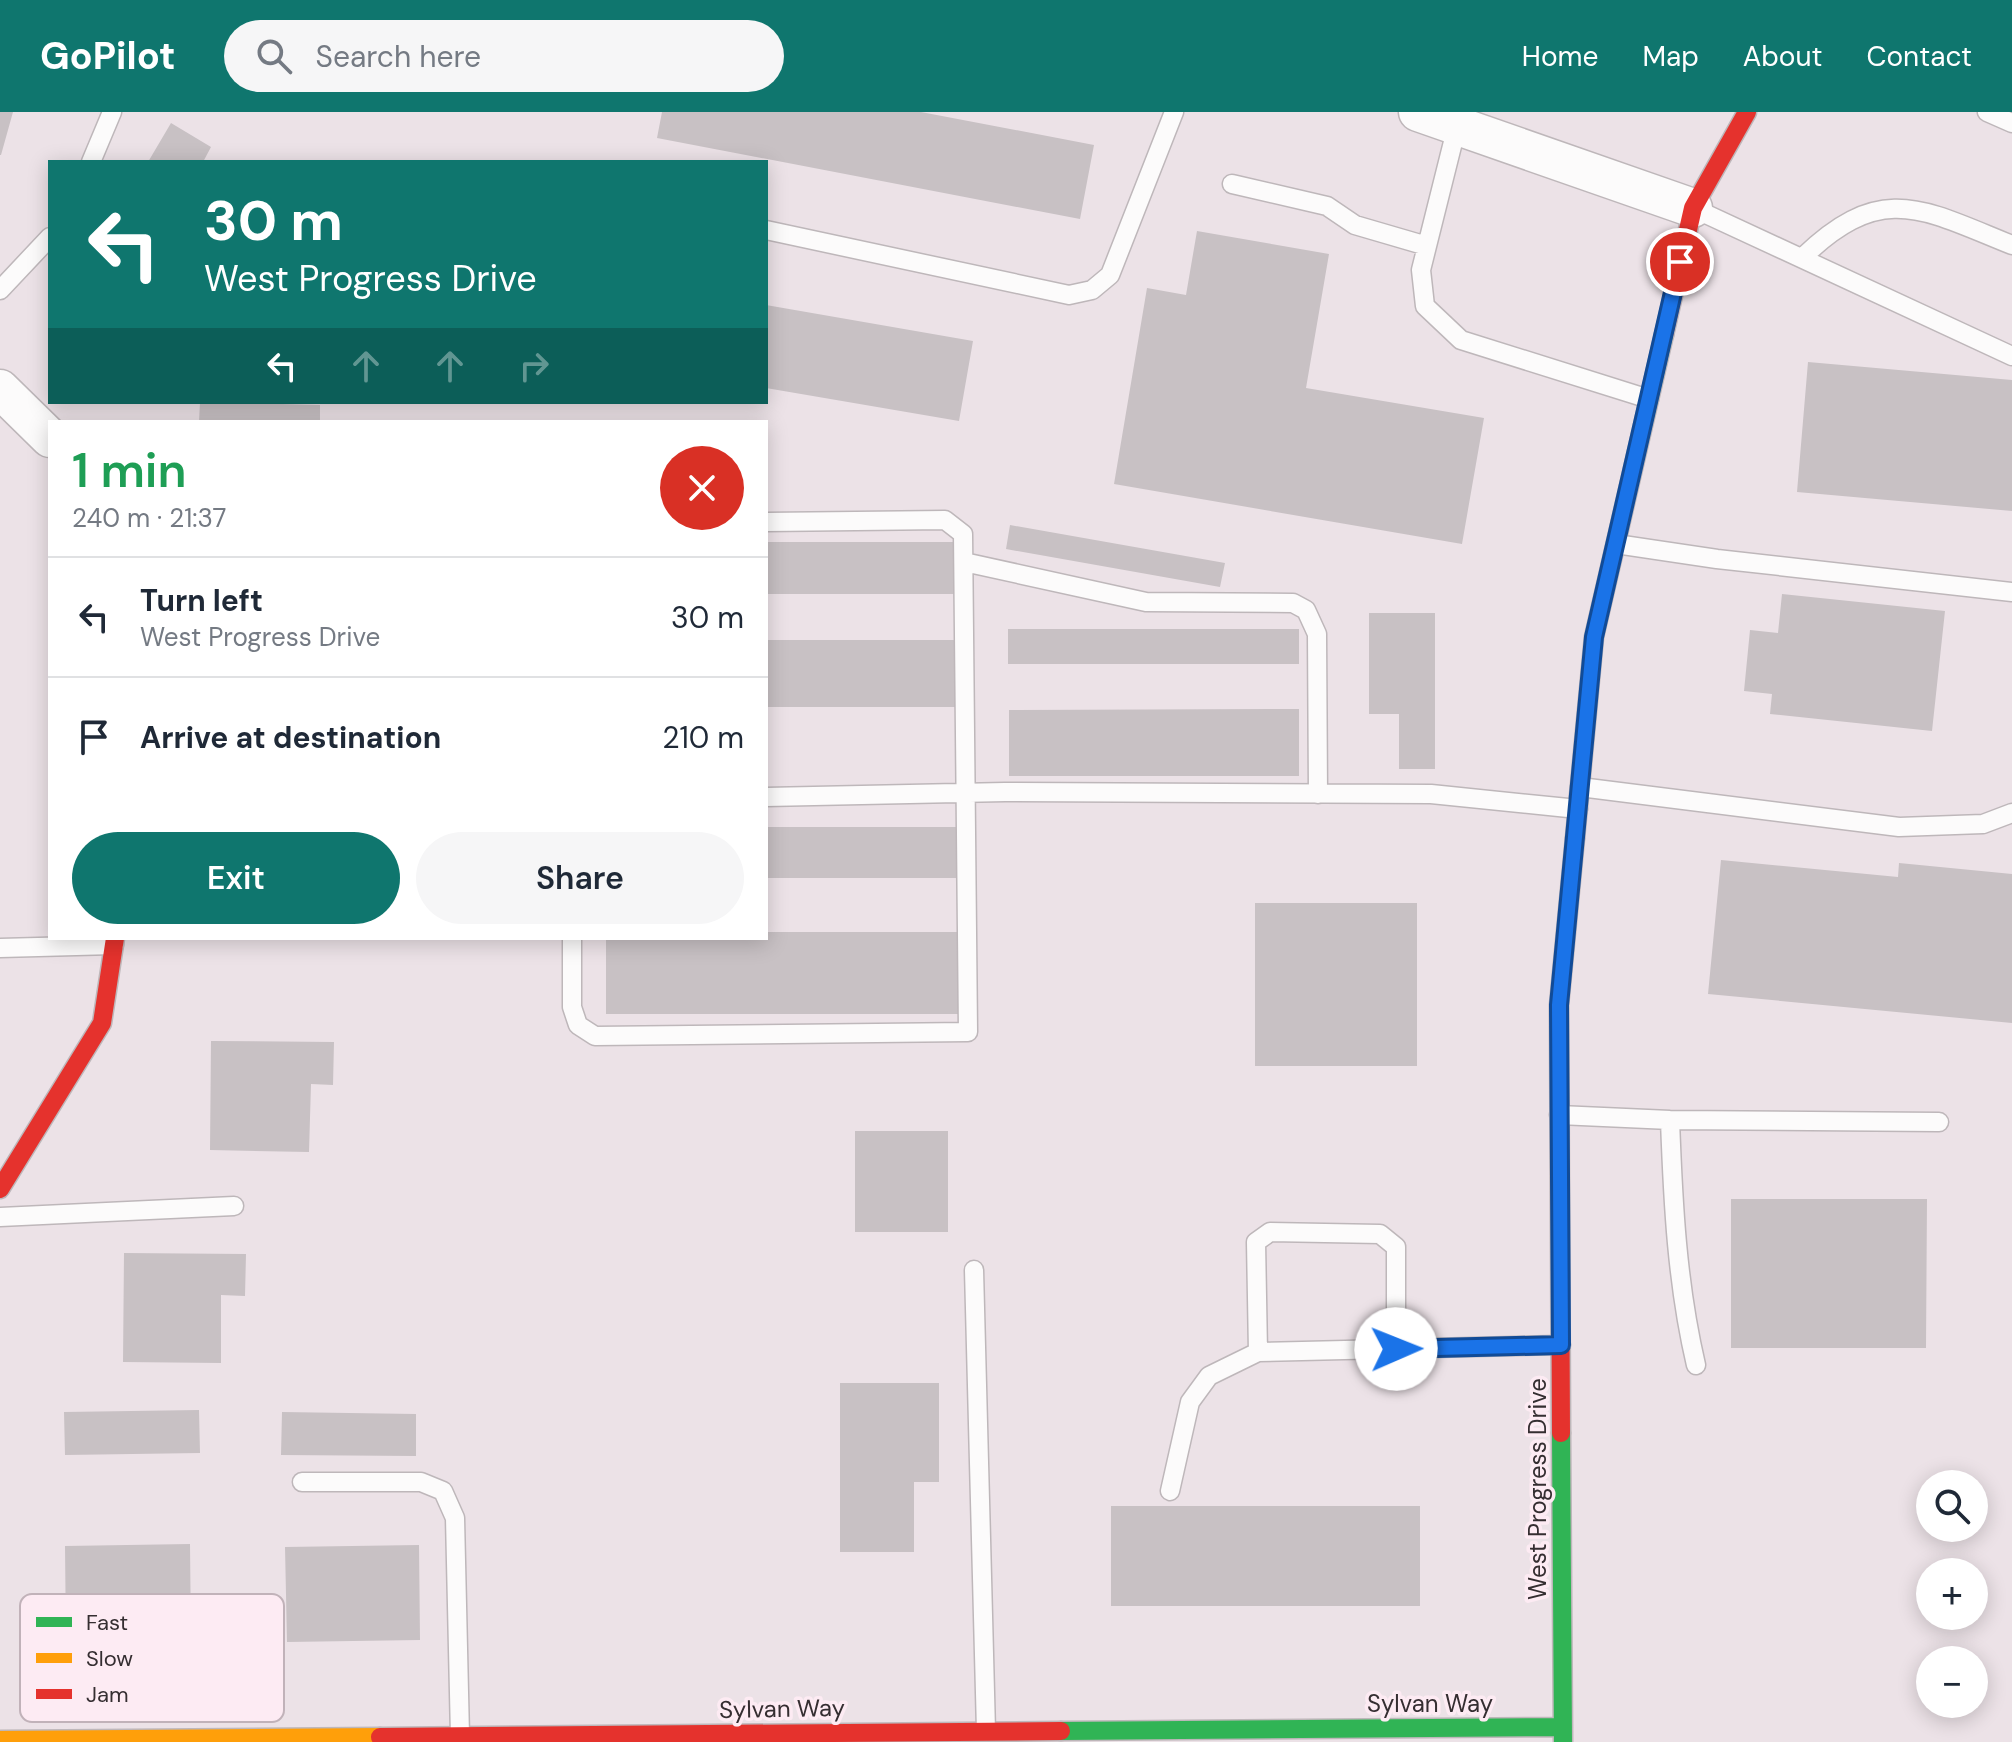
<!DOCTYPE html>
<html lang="en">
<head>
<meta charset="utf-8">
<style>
	body { margin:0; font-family:"DM Sans",sans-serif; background:#f6f6f7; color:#1f2937; height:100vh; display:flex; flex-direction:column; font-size:30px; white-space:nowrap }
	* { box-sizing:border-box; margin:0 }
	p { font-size:26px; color:#747a83 }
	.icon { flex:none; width:44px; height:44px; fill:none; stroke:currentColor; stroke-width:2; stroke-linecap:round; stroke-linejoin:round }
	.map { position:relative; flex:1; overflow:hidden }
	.sheet { position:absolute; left:48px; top:308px; width:720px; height:520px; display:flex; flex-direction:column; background:#fff; border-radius:0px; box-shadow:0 4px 20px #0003 }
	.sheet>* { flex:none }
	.top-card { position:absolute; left:48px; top:48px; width:720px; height:244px; border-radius:0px; box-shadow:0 4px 20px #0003; background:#0f766e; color:#fff; overflow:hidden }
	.tools { position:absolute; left:1916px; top:1358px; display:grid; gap:16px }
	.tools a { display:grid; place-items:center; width:72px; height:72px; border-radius:50%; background:#fff; box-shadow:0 4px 20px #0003; font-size:40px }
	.pin { position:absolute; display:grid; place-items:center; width:68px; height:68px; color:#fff; margin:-34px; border:4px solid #fff; border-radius:50%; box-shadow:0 2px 8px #0007 }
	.me { position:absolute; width:88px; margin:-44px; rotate:89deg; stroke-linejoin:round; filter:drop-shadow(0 0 6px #0008) }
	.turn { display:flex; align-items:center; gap:28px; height:168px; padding:0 24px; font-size:36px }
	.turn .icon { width:104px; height:104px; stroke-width:2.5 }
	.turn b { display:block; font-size:56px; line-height:68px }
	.lanes { display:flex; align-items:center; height:76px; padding:0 24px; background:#0003; justify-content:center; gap:40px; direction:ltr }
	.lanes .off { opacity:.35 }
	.round { display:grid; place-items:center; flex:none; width:84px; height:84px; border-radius:42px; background:#f6f6f7 }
	.summary { display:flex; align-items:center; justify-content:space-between; height:136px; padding:0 24px }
	h1 { font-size:48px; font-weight:600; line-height:60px; color:#1e9e55 }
	.button { display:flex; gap:16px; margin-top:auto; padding:16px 24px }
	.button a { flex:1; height:92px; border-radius:48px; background:#0f766e; color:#fff; font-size:32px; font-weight:600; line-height:92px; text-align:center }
	.button a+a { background:#f6f6f7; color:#1f2937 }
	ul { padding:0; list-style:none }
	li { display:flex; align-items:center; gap:24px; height:120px; padding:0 24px; border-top:2px solid #e0e1e3 }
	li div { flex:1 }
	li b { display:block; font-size:30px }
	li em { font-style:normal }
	header { display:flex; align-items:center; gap:48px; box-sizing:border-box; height:112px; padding:0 40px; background:#0f766e; color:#fff }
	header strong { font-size:38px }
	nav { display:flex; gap:44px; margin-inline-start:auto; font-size:28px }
	.search { width:560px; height:72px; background:#f6f6f7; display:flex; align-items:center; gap:20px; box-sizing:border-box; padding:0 28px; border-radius:44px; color:#747a83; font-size:30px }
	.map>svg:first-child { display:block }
	.building { fill:#c8c1c4 }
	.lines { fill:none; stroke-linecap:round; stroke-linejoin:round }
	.lane-casing { stroke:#beb7ba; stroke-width:21 }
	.street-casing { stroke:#beb7ba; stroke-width:41 }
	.fast-casing { stroke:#beb7ba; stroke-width:21 }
	.slow-casing { stroke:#beb7ba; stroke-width:21 }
	.jam-casing { stroke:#beb7ba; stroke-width:21 }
	.lane { stroke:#fcfbfb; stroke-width:18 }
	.street { stroke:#fcfbfb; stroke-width:38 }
	.fast { stroke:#30b455; stroke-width:18 }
	.slow { stroke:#ff9f0a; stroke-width:18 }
	.jam { stroke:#e5322d; stroke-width:18 }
	.route-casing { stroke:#114b97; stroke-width:20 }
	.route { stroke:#1a73e8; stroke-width:14 }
	.labels { text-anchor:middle; stroke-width:7; stroke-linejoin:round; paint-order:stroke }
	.street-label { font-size:24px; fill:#352e31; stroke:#fdebf3 }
	.key { fill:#fdebf3; stroke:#c1b2b9; stroke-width:2 }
	.key-label { font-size:22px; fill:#352e31 }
</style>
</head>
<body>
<header>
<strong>GoPilot</strong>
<div class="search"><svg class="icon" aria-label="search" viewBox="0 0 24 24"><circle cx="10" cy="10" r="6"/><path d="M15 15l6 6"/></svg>Search here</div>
<nav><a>Home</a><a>Map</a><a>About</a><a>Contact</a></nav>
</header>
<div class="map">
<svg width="2012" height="1630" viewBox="0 0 2012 1630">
	<rect width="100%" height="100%" fill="#ece2e7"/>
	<path class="building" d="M0 0H13L1 43H0Z
		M662 0H921L1094 33 1080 107 657 26Z
		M171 11 211 35 203 50H148Z
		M1197 119 1329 142 1306 276 1484 306 1462 432 1114 372 1147 176 1186 183Z
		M766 193 973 229 959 309 766 276Z
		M1808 250 2012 268V399L1797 380Z
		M200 290 320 293V310H199Z
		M1010 413 1225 451 1220 475 1006 437Z
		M766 430H959V482H766Z
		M1782 482 1945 499 1932 619 1770 602 1772 582 1744 579 1750 518 1778 521Z
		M1369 501H1435V657H1399V602H1369Z
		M1008 517H1299V552H1008Z
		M766 528H960V595H766Z
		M1299 597V664H1009V598Z
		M766 715H961V766H766Z
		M1721 748 1898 765 1899 751 2012 762V911L1708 882Z
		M1255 791H1417V954H1255Z
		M766 820H961V902H606V826H766Z
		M211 929 334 930 333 973 311 972 309 1040 210 1038Z
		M855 1019H948V1120H855Z
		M1731 1087H1927L1926 1236H1731Z
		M124 1141 246 1142 245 1184 221 1183V1251L123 1250Z
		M840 1271H939V1370H914V1440H840Z
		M199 1298 200 1341 65 1343 64 1300Z
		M282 1300 416 1302V1344L281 1343Z
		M1111 1394H1420V1494H1111Z
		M190 1432 191 1530 66 1531 65 1434Z
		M419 1433 420 1528 287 1530 285 1435Z"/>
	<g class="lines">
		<g class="lane-casing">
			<path id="lane" d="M1987 0 2012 11
				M1457 14 1421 158 1425 194 1461 228 1649 287
				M91 50 112 0
				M1232 72 1327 94 1355 113 1427 134
				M1693 96 2012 244
				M766 118 1069 183 1092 178 1110 163 1174 0
				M1803 145C1882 69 1922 97 2012 133
				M0 178 50 125
				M1616 432 1717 447 2012 480
				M964 450 1146 490 1293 491 1306 498 1317 522 1318 682
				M1580 675 1899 715 1983 712 2012 701
				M766 685 1005 680 1431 682 1578 697
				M572 826V895L578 913 595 924 968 920 963 422 945 408 766 410
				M0 836 114 833
				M1559 1003 1670 1008 1939 1010
				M1670 1008C1673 1091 1677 1172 1696 1253
				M0 1105 234 1094
				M974 1158 986 1619
				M1258 1240 1256 1130 1270 1120 1380 1122 1396 1135V1237
				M302 1370H421L443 1379 455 1406 460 1624
				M1170 1379 1190 1290 1209 1264 1258 1240 1561 1233"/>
		</g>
		<g class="street-casing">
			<path id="street" d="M1418 0 1693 96
				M0 277 50 326"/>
		</g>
		<g class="fast-casing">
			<path id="fast" d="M1575 726 1594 525 1664 223
				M1561 1321 1563 1630
				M1061 1619 1563 1615"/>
		</g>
		<g class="slow-casing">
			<path id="slow" d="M0 1628 380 1625"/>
		</g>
		<g class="jam-casing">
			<path id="jam" d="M1664 223 1693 96 1747 0
				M0 1077 102 911 115 826
				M1561 1321 1559 893 1575 726
				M380 1625 1061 1619"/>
		</g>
		<use href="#lane" class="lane"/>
		<use href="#street" class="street"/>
		<use href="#fast" class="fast"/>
		<use href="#slow" class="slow"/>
		<use href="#jam" class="jam"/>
	</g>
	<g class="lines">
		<g class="route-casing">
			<path id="route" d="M1396 1237 1561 1233 1559 893 1594 525 1680 150"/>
		</g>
		<use href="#route" class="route"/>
	</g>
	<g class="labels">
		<g class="street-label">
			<text transform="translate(1538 1377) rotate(-90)" y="8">West Progress Drive</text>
			<text x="1430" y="1600">Sylvan Way</text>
			<text transform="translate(782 1597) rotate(-1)" y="8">Sylvan Way</text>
		</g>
	</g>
	<rect x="20" y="1482" width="264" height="128" rx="12" class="key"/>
	<rect x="36" y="1505" width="36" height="10" fill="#30b455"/>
	<rect x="36" y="1541" width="36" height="10" fill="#ff9f0a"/>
	<rect x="36" y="1577" width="36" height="10" fill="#e5322d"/>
	<g class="key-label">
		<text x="86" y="1518">Fast</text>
		<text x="86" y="1554">Slow</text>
		<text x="86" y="1590">Jam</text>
	</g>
</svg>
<div class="tools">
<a><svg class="icon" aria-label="search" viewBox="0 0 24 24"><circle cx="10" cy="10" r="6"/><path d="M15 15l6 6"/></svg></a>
<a>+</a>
<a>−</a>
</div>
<div class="pin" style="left:1680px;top:150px;background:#d93025"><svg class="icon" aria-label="arrive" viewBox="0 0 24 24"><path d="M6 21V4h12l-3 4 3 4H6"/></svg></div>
<svg class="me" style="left:1396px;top:1237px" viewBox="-20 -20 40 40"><circle r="19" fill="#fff"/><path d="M0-13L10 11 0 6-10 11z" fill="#1a73e8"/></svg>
<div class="top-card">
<div class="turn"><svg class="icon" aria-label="left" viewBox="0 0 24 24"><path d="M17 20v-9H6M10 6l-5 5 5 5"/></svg><div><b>30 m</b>West Progress Drive</div></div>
<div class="lanes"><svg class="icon" aria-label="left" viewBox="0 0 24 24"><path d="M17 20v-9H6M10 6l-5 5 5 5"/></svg><svg class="icon off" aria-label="ahead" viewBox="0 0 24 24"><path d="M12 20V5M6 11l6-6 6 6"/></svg><svg class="icon off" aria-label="ahead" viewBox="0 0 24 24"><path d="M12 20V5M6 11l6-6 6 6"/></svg><svg class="icon off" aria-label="right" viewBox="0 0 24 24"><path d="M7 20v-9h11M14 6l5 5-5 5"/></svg></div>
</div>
<section class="sheet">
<div class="summary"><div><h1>1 min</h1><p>240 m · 21:37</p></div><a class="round" style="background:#d93025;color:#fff"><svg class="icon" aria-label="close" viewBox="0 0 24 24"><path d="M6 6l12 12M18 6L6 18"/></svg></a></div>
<ul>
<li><svg class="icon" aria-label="left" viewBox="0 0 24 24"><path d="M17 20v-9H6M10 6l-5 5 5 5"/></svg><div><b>Turn left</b><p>West Progress Drive</p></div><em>30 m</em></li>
<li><svg class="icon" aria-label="arrive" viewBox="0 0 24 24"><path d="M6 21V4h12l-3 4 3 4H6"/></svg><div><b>Arrive at destination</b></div><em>210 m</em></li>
</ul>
<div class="button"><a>Exit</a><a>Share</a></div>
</section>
</div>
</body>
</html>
